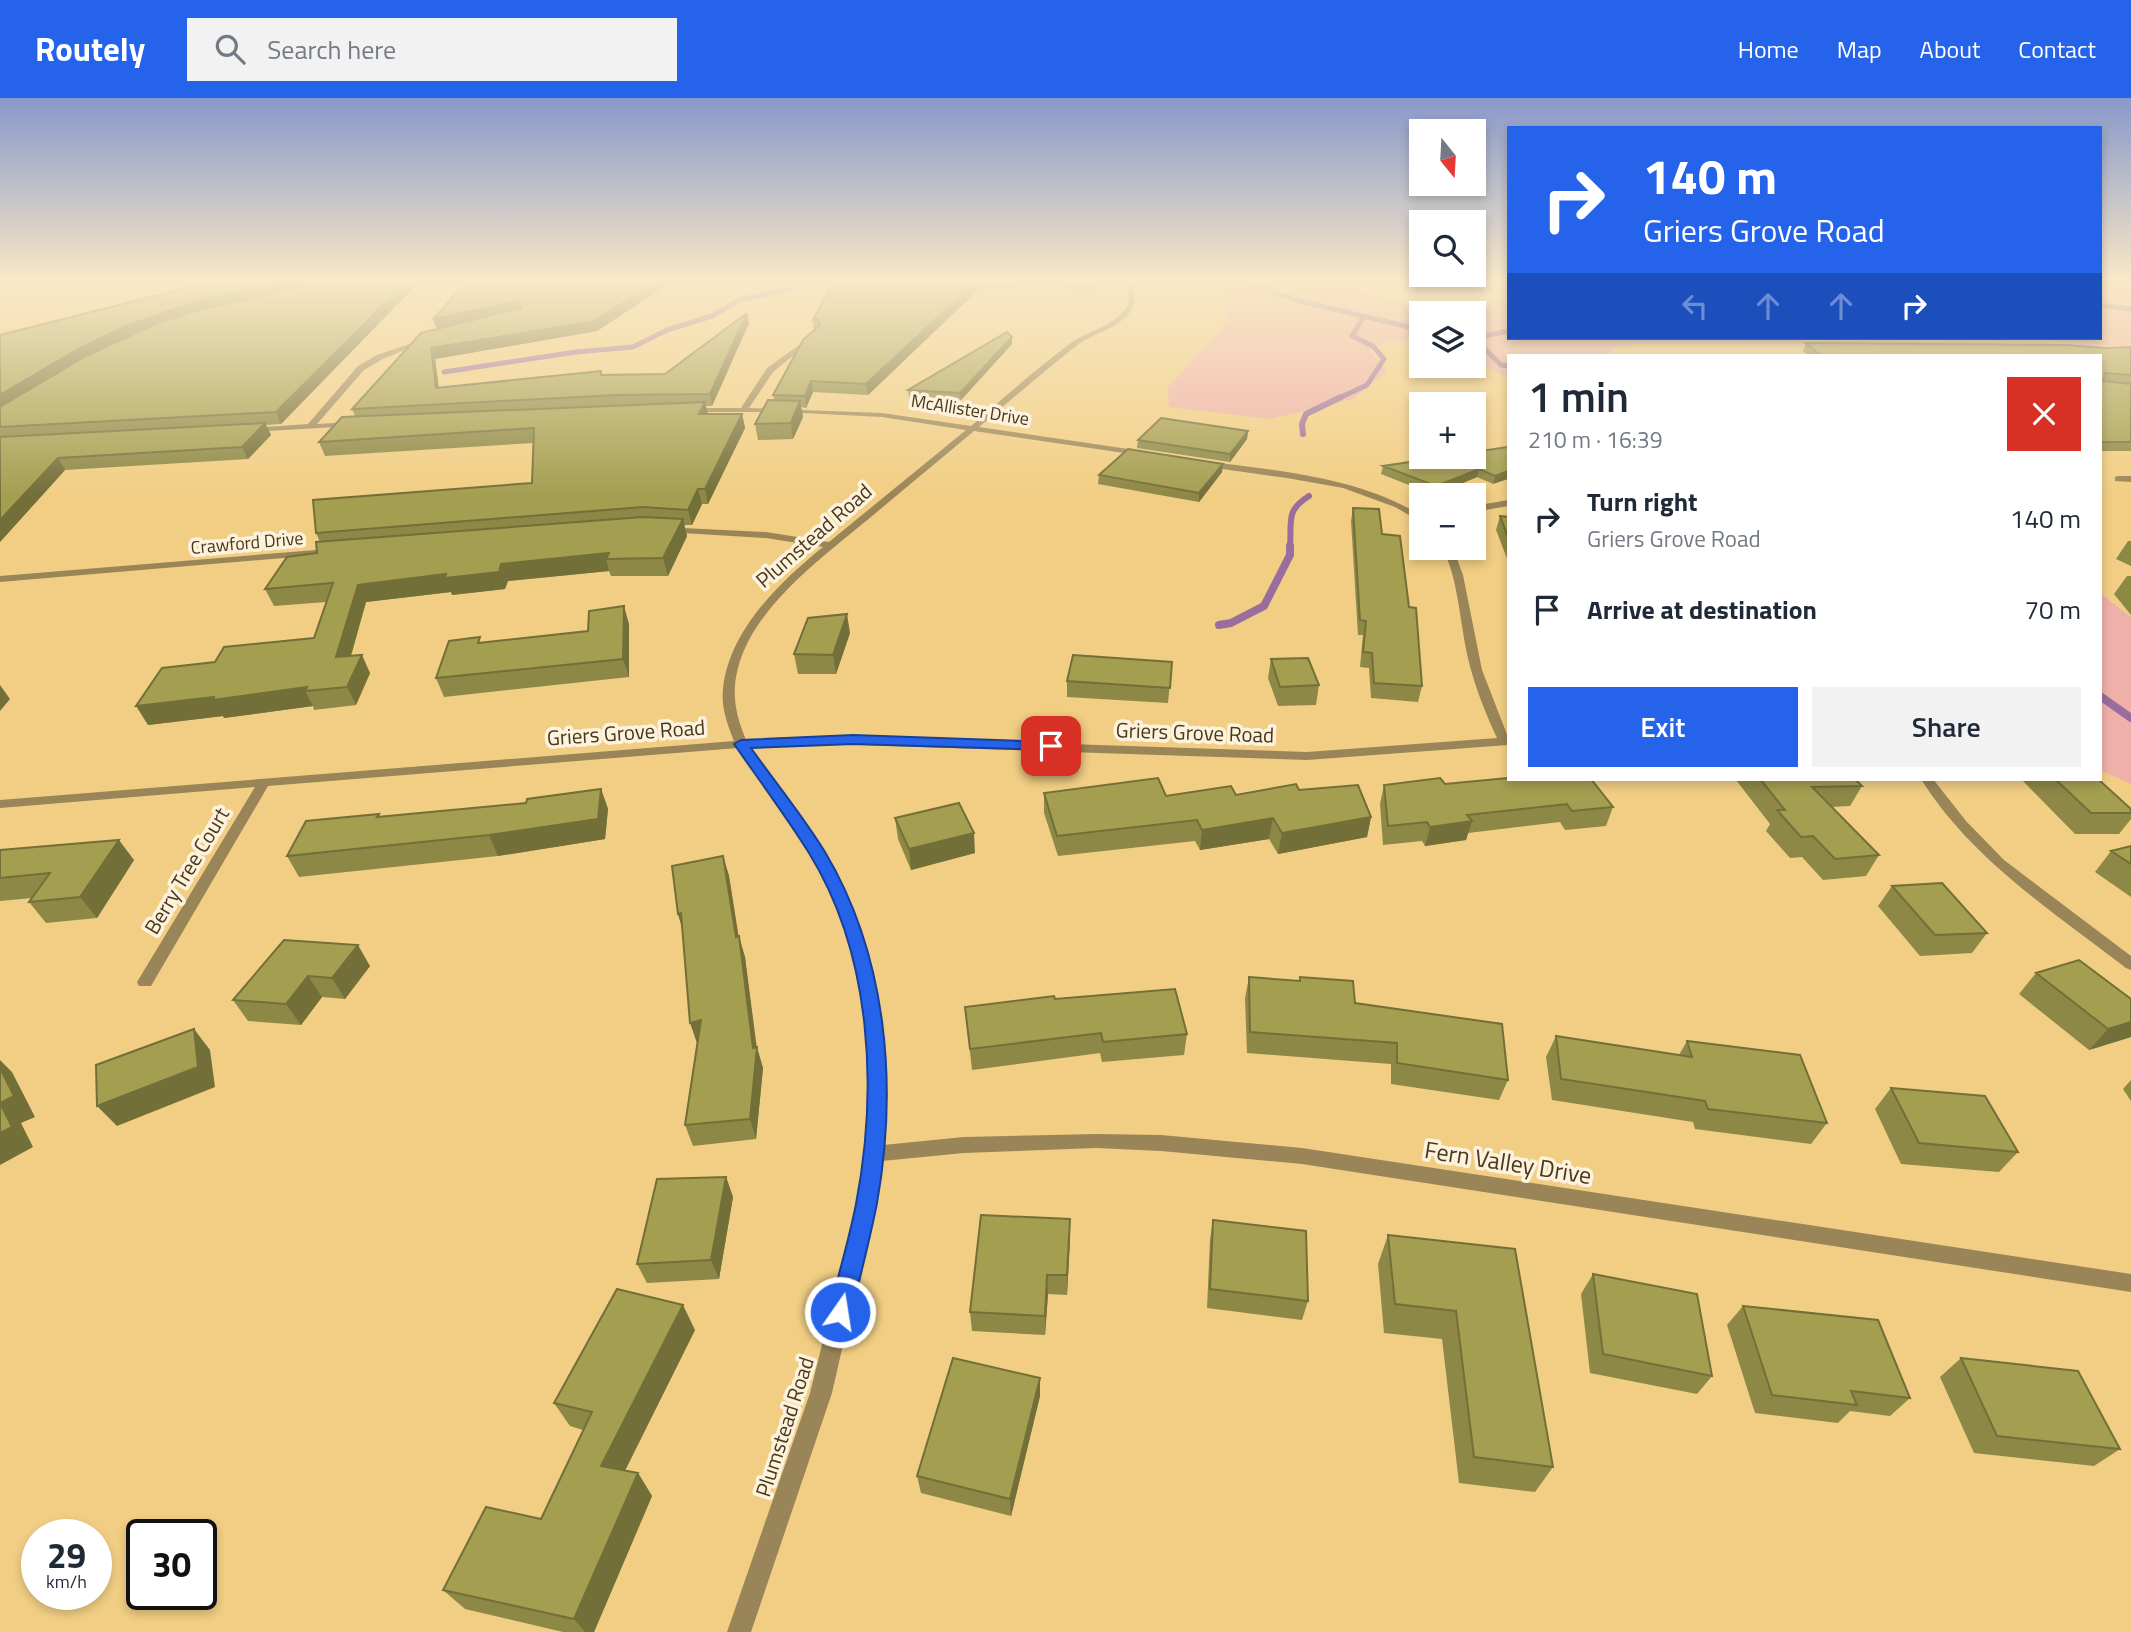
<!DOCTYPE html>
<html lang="en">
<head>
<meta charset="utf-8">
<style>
	body { margin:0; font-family:"Titillium Web",sans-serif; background:#f2f2f3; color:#1f2937; height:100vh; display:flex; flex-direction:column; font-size:26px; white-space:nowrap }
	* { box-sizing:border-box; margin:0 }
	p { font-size:23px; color:#747a83 }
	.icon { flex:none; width:38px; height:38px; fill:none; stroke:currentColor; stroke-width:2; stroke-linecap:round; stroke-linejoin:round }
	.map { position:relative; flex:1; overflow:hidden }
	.sheet { position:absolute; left:1507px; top:256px; width:595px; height:427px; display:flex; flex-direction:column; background:#fff; border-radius:0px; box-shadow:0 4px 10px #0003 }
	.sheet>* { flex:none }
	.hud { position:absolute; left:1507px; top:28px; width:595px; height:214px; border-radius:0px; box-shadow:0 4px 10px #0003; background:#2563eb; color:#fff; overflow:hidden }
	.needle { width:46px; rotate:162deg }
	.tools { position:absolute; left:1409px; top:21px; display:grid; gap:14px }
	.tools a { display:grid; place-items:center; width:77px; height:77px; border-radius:0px; background:#fff; box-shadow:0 4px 10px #0003; font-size:35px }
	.speed { position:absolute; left:21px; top:1421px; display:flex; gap:14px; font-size:35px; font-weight:700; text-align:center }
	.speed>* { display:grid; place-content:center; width:91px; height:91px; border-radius:50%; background:#fff; box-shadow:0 4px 10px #0003; line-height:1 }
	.speed small { font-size:18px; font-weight:400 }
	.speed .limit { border:4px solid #111; border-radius:10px; background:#fff; color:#111 }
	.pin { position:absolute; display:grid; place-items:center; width:60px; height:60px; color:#fff; margin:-30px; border-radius:14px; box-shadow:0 4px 10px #0006 }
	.me { position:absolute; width:77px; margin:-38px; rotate:13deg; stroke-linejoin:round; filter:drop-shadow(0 0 5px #0008) }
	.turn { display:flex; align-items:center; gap:24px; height:147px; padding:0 21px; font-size:32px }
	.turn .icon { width:91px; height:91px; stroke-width:2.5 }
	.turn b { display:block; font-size:49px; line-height:60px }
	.lanes { display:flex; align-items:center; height:66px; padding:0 21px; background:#0003; justify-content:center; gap:35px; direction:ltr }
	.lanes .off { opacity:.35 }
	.round { display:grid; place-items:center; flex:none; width:74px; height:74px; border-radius:0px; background:#f2f2f3 }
	.head { display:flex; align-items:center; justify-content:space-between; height:119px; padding:0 21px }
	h1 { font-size:42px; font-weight:600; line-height:52px }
	.action { display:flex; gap:14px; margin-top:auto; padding:14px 21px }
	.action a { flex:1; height:80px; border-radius:0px; background:#2563eb; color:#fff; font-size:28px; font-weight:600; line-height:80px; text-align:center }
	.action a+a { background:#f2f2f3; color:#1f2937 }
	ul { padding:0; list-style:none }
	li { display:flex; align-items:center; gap:21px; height:91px; padding:0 21px }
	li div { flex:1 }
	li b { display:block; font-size:26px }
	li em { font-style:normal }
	header { display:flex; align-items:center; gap:42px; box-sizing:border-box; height:98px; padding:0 35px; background:#2563eb; color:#fff }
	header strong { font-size:33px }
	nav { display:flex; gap:38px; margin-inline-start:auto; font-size:24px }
	.search { width:490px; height:63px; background:#f2f2f3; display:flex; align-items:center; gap:18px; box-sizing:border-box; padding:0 24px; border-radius:0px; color:#747a83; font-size:26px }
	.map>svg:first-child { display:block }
	.green { fill:#efb0aa }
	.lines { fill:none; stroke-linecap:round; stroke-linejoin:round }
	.stream-far2 { stroke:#9a6e9c; stroke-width:5 }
	.stream-far1 { stroke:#9a6e9c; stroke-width:6 }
	.stream { stroke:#9a6e9c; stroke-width:8 }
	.street { fill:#9a8559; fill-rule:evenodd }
	.wall { fill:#8d8846 }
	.shaded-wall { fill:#736f39 }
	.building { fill:#a49e51; stroke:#736f39; stroke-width:2 }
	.route { fill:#2563eb; stroke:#184099; stroke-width:2 }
	.labels { text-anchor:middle; stroke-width:7; stroke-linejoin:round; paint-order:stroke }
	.far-street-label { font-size:18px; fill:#48391b; stroke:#fdf2dd }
	.street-label { font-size:21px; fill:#48391b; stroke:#fdf2dd }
	.near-street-label { font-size:24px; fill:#48391b; stroke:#fdf2dd }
</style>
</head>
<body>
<header>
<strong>Routely</strong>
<div class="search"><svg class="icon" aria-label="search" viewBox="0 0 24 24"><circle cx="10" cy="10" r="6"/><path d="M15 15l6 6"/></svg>Search here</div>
<nav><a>Home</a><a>Map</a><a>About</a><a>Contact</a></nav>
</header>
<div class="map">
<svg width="2131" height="1534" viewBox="0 0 2131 1534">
	<rect width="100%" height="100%" fill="#f1ce84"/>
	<path class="green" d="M1214 183H1335L1384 200 1435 209 1473 208 1508 200V240H2100V183H2131V247L1633 246 1612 250 1608 257H1508V280L1474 262V215H1421V242L1386 244 1370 253 1387 273 1353 301 1270 321 1169 309 1168 289 1228 223 1219 188Z
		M2100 495 2131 519V686L2100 672Z"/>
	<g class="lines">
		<path class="stream-far2" d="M1241 183 1296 202 1421 232
			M2100 207 2131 211
			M1474 240 1501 267 1508 268
			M1474 240 1508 233
			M444 274 576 254 633 249 667 232 712 218 739 202 791 191
			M1337 301 1367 287 1384 261 1373 248 1352 238 1363 220"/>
		<path class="stream-far1" d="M1303 336 1302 326 1306 316 1341 299
			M1290 449C1292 423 1285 413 1309 398"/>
		<path class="stream" d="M1219 527 1231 525 1264 508 1290 457V448
			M2100 598 2131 620"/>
		<path class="street" d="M1124 183H1130C1135 193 1138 202 1131 213 1118 231 1093 235 1076 248 1043 274 1011 302 979 329L1142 353 1145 354V358L974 333C940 362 905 390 871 419 824 458 754 508 738 570 731 596 736 618 746 642L829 638 1307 654 1497 640C1483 610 1471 579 1465 546 1459 513 1457 481 1443 450H1453L1463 477 1482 572 1508 639V647L1307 662 829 646 750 650C774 684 802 718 824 754 856 808 877 874 883 935 887 973 884 1010 883 1047L964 1039 1096 1036 1161 1037 1302 1050 2131 1176V1194L1302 1066 1161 1053 1096 1050 964 1055 882 1063 875 1106 832 1295 751 1534H727L810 1295 857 1106 865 1056 869 972 867 934 854 863 837 810 812 757 738 650 268 688 151 888H139L137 884 255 689 0 710V702L734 643C727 626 721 609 723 591 729 532 780 484 823 449L766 440 666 434 661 431 663 429 766 434 829 444 966 332 882 319 783 314H687V310H741L767 270 813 237 815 240 773 274 749 310 882 315 971 328C1004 300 1037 270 1072 244 1089 233 1110 229 1124 213 1132 203 1129 194 1124 183Z
			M424 241 429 242 383 261 364 272 317 326 351 324H354V328L249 334 245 332 249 330 308 326 358 268 377 257Z
			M1204 363C1278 373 1355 378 1421 417V424L1395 409 1343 390 1287 380 1201 368 1200 366Z
			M2118 378H2131V384L2115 383V379Z
			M1508 402V408L1474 414V408Z
			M328 451 333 454 331 456 0 484V478Z
			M1921 681H1933L1966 723 2004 762 2131 858V872L2126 870C2052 813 1971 761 1921 681Z"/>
	</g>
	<path class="wall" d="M420 183 281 326 266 327 271 337 248 361 65 372 0 444V237Z
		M468 183H673L597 233 435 261 439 290 602 277 665 276 747 215 749 225 712 308H706L708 316H742L745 330 708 406H702L692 427H684L687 438 668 478H611L609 473 508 483 505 491 452 497 451 494 366 504 351 558 370 575 356 607 314 612 313 608 224 620 223 618 148 627 215 564 314 540 326 504 274 508 265 491 317 455 320 444 316 435 532 385 534 345 325 358 319 344 355 318 352 311 437 231 433 221Z
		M847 183H1015L1013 191H979L868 297 813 294 806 310 801 309 803 319 793 341 758 342 755 326 774 302 773 297 814 232 813 222 856 183Z
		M1059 183H1101L1099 192H1069Z
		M1012 239V246L961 302 909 299 908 292Z
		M1806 245 2106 250 2131 249V353H2100V257H1807L1803 253Z
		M1248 333 1247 341 1230 364 1137 350 1138 342Z
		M1508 349 1493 386 1477 379 1434 397 1381 376 1383 368Z
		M1222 374 1199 404 1098 386 1099 377Z
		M1353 410 1382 436 1409 509 1422 588 1418 604 1371 600 1369 570 1360 569 1363 537H1358L1351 423Z
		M1500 418 1508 419V463L1496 432Z
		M2128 443H2131V468L2116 461Z
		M2127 478H2131V517L2114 496Z
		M629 526V579L444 599 436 580 482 545 588 533Z
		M850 535 836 576H798L794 556Z
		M1271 561 1319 587 1316 607 1278 608 1268 580Z
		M1172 564 1168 605 1067 599V583Z
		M1737 681H1855L1862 688 1850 708 1831 709 1879 757 1866 778 1823 782 1802 759 1790 760 1766 733 1770 726 1736 682Z
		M2021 681H2098L2131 711V721L2119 736H2075Z
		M1445 686 1613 709 1606 728 1565 732 1560 724 1468 735 1466 742 1425 748 1422 743 1383 747 1380 706 1384 687Z
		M601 691 608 711 605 741 498 758 299 779 287 758 379 716 380 719 526 705Z
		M1299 692 1371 719 1367 739 1278 756 1269 741 1200 752 1195 743 1058 758 1044 715V695L1166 698 1236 697Z
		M895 720 975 755 911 772 898 741Z
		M2131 748V799L2095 774 2111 753Z
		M0 752 134 762 97 820 46 825 29 804 32 800 0 803Z
		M723 758 729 778 738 839 745 859 756 949 763 970 756 1041 693 1048 685 1027 697 945 683 832 678 816Z
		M1892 788 1987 835 1972 855 1920 858 1878 808Z
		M284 842 370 868 345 901 322 899 301 927 248 923 233 902Z
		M2036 875 2131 939 2089 952 2019 896Z
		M1249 879 1299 883 1300 879 1508 982 1499 1002 1391 986V966L1247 955 1245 900Z
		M1055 901 1187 936 1184 957 1102 964 1100 955 972 972 965 909Z
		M1556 938 1679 957 1687 943 1827 1025 1811 1046 1695 1031 1693 1024 1552 1002 1546 959Z
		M2131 982V1003L2123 991Z
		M1891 990 2018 1054 1999 1074 1901 1066 1875 1011Z
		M726 1079 733 1099 719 1181 647 1185 637 1166Z
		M1213 1122 1308 1203 1302 1222 1207 1210 1210 1142Z
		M1388 1137 1515 1151 1553 1369 1535 1394 1459 1385 1442 1241 1384 1235 1378 1166Z
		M1070 1141 1067 1197 1048 1196 1045 1237 972 1233 970 1214Z
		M1593 1176 1712 1278 1697 1296 1590 1275 1581 1196Z
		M1743 1208 1910 1300 1890 1318 1850 1313 1838 1325 1755 1315 1727 1227Z
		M695 1232 625 1373 638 1375 652 1398 594 1534H563L465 1511 443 1492 541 1421 583 1332 570 1328 554 1305Z
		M1961 1260 2120 1351 2094 1368 1974 1355 1940 1279Z
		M1040 1280V1298L1011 1418 921 1395 917 1378Z"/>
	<path class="shaded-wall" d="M283 183H327L0 313V297L80 250 126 228 194 204Z
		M407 183H420L281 326 276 314Z
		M657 183H673L597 233 435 261 440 301 436 290 431 250Z
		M977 183H979V191L868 297 866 286Z
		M518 203 520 213 437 231 433 221Z
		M747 215 749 225 712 308 710 296Z
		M1012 239V246L961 302 960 295Z
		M811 283 813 294 806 310 805 298Z
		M800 303 803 319 793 341 791 325Z
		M705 304 708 317 699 316Z
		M742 316 745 330 708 406 705 391Z
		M265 325 271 337 248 361 242 349Z
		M1248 333 1247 341 1230 364V356Z
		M58 360 65 372 0 444V422Z
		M1223 366 1222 374 1199 404V395Z
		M1479 371 1477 379 1434 397 1436 388Z
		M1508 373V381L1493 386 1495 378Z
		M698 391 702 406 692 427 688 412Z
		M683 421 687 438 668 478 663 460Z
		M609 455 606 461 609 473 508 483 505 491 452 497 451 494 366 504 345 578 336 559 358 487 501 466Z
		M624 508 629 526V579L623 561Z
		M847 516 850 535 836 576 833 557Z
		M362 557 370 575 356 607 347 589Z
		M0 587 10 601 0 613Z
		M307 589 305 593 313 608 224 620 223 618 148 627 136 608Z
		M601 691 608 711 605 741 498 758 489 737Z
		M1371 719 1367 739 1278 756 1282 735Z
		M1273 720 1269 741 1200 752 1202 732Z
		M1472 723 1466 742 1425 748 1430 729Z
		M974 735 975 755 911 772 909 751Z
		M119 742 134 762 97 820 80 799Z
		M723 758 729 778 741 853 739 838 745 859 757 951V949L763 970 756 1041 750 1021 753 950Z
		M681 815 684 837 678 816Z
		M358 847 370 868 345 901 332 880Z
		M308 878 322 899 301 927 286 906Z
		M701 922 697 945 690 925Z
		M2131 924V939L2089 952 2108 931Z
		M194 931 210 952 215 989 117 1028 97 1008Z
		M0 962 12 974 35 1019 21 1025 33 1049 0 1067Z
		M726 1079 733 1099 719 1181 711 1162Z
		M1070 1121V1141L1067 1197V1177Z
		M1047 1177 1048 1196 1045 1237V1218Z
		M683 1207 695 1232 616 1390 601 1368Z
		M1040 1280V1298L1011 1418 1010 1401Z
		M638 1375 652 1398 594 1534H585L574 1521Z"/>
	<path class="building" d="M213 183H283L194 204 126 228 80 250 0 297V237Z
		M318 183H407L276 314 0 329V309L86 258 158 225 203 211 302 189Z
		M468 183H657L594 223 431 250 436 290 601 273V277L665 276 747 215 710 296 616 297 352 311 421 235 522 210 518 203 433 221Z
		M858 183H977L866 286 811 283 805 298 773 297 803 242 820 227 818 222H813L830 190Z
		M1007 234 1012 239 960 295 908 292Z
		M1806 245 2067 247 2106 250 2131 249V277L2105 275 2103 283 2131 286V344H2100V257H1820Z
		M768 302 800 303 791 325 755 326Z
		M705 304 699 316H742L705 391H698L688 412 643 409 316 435 313 402 532 385 534 330 319 344 342 319Z
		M1161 320 1248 333 1230 356 1138 342Z
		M265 325 242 349 58 360 0 422V339Z
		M1508 349V373L1495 378 1479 371 1436 388 1383 368 1443 359H1474V354Z
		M1128 351 1223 366 1199 395 1099 377Z
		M1353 410 1379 411 1382 436 1400 438 1409 509 1416 510 1422 588 1374 585 1372 555 1363 554 1366 523 1360 522Z
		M1500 418 1508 419V439Z
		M643 419 683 421 663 460 606 461 609 455 501 466 499 474 445 480 446 476 358 487 336 559 362 557 347 589 305 593 307 589 213 602 214 599 136 608 162 570 215 564 224 549 314 540 333 485 265 491 287 459 317 455 316 444Z
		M624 508 623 561 436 580 449 543 480 539 478 545 588 533 589 513Z
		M847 516 833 557 794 556 808 520Z
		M1073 557 1172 564 1170 590 1067 583Z
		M1308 560 1319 587 1280 589 1271 561Z
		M1158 680 1166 698 1231 688 1236 697 1296 686 1299 692 1358 687 1371 719 1282 735 1273 720 1202 732 1197 722 1057 738 1044 695Z
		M1440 680 1445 686 1508 680 1591 681 1613 709 1572 713 1567 706 1467 717 1472 723 1430 729 1427 724 1388 728 1384 687Z
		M1760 681H1855L1862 688 1812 689 1879 757 1835 761 1813 738 1801 739 1777 712H1785Z
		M2055 681H2098L2131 711V715H2091Z
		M601 691 598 721 489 737 287 758 306 723 379 716 377 719 526 705 527 701Z
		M959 705 974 735 909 751 895 720Z
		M119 742 80 799 29 804 50 775 0 780V752Z
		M2131 748V766L2111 753Z
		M723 758 736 839 739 838 753 950 757 949 750 1021 685 1027 701 922 690 925 681 815 678 816 672 768Z
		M1942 785 1987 835 1935 837 1892 788Z
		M284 842 358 847 332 880 308 878 286 906 233 902Z
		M2079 862 2131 901V924L2108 931 2036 875Z
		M1249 879 1300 883V879L1353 883 1355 905 1502 926 1508 982 1397 965V945L1250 934Z
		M1175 891 1187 936 1103 944 1101 935 970 951 965 909 1054 898 1055 901Z
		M194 931 198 969 97 1008 96 967Z
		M1556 938 1692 959 1687 943 1800 957 1827 1025 1708 1011 1705 1003 1561 981Z
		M0 970 14 998 0 1005 12 1029 0 1035Z
		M1891 990 1985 998 2018 1054 1919 1045Z
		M726 1079 711 1162 637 1166 657 1081Z
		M981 1117 1070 1121 1067 1177H1047L1045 1218 970 1214Z
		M1213 1122 1306 1133 1308 1203 1210 1191Z
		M1388 1137 1515 1151 1553 1369 1474 1359 1456 1213 1395 1206Z
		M1593 1176 1697 1196 1712 1278 1603 1256Z
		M617 1191 683 1207 601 1368 638 1375 574 1521 443 1492 486 1409 541 1421 592 1314 554 1305Z
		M1743 1208 1878 1222 1910 1300 1851 1293 1857 1307 1772 1297Z
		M953 1260 1040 1280 1010 1401 917 1378Z
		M1961 1260 2078 1273 2120 1351 1997 1338Z"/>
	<linearGradient id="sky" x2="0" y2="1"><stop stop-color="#8998ca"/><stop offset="0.46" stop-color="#f9e9c8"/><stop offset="1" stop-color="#f9e9c8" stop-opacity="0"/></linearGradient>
	<rect width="2131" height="397" fill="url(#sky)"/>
	<path class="route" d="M853 637 1051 644 1058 648 1051 652 853 646 751 650C775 684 803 718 825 754 887 858 898 987 877 1105 870 1141 860 1178 852 1214L848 1221 840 1225 832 1221 829 1214C838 1178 849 1142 856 1106 878 991 872 857 809 755 786 718 759 682 734 646L741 642Z"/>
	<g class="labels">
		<g class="far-street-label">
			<text transform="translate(970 312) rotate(9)" y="6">McAllister Drive</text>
			<text transform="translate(247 445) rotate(-5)" y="6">Crawford Drive</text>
		</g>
		<g class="street-label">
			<text transform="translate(814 438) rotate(-41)" y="7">Plumstead Road</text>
			<text transform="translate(626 635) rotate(-4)" y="7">Griers Grove Road</text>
			<text transform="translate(1195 635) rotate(2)" y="7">Griers Grove Road</text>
			<text transform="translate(187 773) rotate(-59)" y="7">Berry Tree Court</text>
			<text transform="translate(785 1329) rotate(-72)" y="7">Plumstead Road</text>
		</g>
		<g class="near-street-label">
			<text transform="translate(1508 1065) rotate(9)" y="8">Fern Valley Drive</text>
		</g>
	</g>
</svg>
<div class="tools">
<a><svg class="needle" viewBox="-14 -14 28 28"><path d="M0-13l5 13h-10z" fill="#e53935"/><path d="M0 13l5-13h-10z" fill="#747a83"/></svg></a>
<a><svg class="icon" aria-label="search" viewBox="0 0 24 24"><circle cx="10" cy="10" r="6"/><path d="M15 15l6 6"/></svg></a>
<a><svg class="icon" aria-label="layers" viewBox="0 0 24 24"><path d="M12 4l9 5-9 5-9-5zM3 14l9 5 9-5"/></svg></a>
<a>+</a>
<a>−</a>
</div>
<div class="speed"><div>29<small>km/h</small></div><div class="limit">30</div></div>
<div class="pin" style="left:1051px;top:648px;background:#d93025"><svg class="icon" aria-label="arrive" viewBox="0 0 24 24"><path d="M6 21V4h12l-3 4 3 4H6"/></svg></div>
<svg class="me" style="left:840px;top:1214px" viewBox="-20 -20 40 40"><circle r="17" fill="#2563eb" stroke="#fff" stroke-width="3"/><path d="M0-11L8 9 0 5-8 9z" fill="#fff"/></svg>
<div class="hud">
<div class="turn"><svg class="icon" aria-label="right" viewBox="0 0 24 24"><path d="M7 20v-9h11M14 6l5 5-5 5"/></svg><div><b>140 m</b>Griers Grove Road</div></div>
<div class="lanes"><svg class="icon off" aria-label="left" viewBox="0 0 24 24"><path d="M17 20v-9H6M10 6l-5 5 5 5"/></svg><svg class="icon off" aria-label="ahead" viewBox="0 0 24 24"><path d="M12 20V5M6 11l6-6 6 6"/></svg><svg class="icon off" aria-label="ahead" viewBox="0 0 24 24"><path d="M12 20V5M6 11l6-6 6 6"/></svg><svg class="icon" aria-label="right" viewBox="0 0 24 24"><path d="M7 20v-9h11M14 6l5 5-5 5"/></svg></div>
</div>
<section class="sheet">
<div class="head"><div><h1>1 min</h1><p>210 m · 16:39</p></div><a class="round" style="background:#d93025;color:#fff"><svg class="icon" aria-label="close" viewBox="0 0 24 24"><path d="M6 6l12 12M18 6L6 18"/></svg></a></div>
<ul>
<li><svg class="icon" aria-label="right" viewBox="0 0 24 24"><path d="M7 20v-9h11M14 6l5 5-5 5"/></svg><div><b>Turn right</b><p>Griers Grove Road</p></div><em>140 m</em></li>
<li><svg class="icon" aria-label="arrive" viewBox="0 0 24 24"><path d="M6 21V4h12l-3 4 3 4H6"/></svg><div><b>Arrive at destination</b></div><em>70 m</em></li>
</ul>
<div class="action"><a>Exit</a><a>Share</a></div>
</section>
</div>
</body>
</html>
